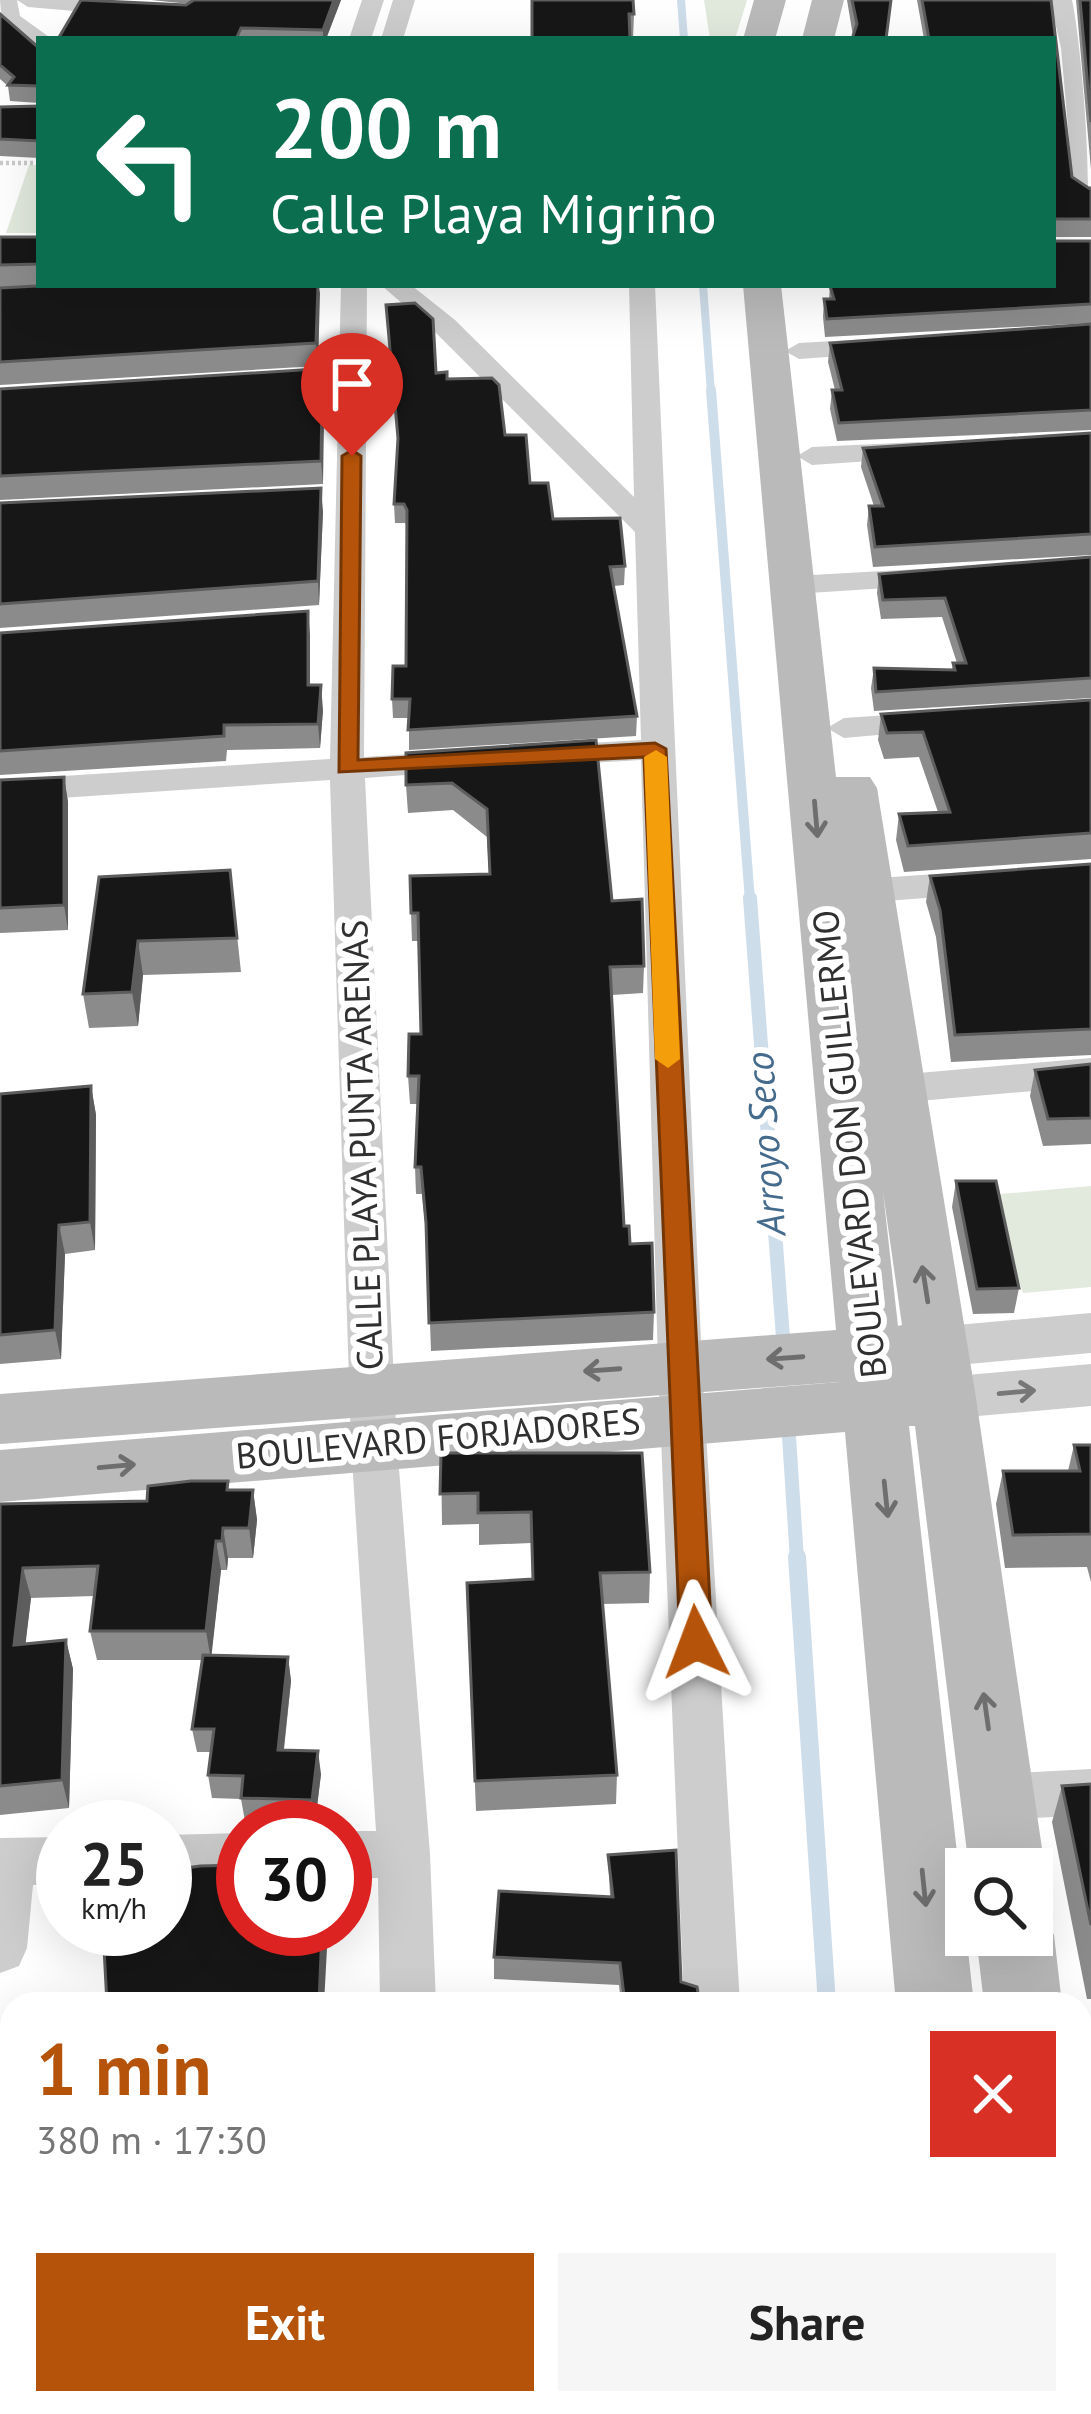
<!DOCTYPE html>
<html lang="en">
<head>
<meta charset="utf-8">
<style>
	body { margin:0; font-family:"PT Sans",sans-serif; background:#f6f6f6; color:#222; height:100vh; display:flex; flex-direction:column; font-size:45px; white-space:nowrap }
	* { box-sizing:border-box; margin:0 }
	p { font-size:39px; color:#767676 }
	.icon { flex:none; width:66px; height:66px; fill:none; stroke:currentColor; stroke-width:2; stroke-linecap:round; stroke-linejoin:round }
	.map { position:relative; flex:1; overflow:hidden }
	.side { position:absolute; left:0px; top:1992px; width:1092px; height:423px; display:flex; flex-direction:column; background:#fff; border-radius:36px 36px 0 0; box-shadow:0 12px 48px #0002 }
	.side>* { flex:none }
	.top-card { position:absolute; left:36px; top:36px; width:1020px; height:252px; border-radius:0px; box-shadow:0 12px 48px #0002; background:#0b6e4f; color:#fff; overflow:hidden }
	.buttons { position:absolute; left:945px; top:1848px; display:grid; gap:24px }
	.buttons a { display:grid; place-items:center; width:108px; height:108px; border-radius:0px; background:#fff; box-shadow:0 12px 48px #0002; font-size:60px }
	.speed { position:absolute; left:36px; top:1800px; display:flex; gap:24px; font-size:60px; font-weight:700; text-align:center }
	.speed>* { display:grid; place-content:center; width:156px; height:156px; border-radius:50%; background:#fff; box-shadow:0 12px 48px #0002; line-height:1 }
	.speed small { font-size:30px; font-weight:400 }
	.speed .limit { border:18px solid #d22; background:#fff; color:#111 }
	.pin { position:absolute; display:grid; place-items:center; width:102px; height:102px; color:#fff; margin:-123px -51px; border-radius:50% 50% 50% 0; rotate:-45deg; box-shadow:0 0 12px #0007 }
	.pin .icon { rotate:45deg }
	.me { position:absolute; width:132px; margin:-66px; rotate:357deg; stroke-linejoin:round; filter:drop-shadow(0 0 9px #0008) }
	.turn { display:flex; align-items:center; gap:42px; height:252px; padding:0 36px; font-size:54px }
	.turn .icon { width:156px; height:156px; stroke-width:2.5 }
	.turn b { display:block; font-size:84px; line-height:102px }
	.round { display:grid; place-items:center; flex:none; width:126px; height:126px; border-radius:0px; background:#f6f6f6 }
	.summary { display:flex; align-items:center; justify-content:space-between; height:204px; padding:0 36px }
	h1 { font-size:72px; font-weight:700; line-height:90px; color:#b45309 }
	.action { display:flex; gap:24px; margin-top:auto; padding:24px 36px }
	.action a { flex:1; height:138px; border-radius:0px; background:#b45309; color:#fff; font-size:48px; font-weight:700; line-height:138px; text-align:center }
	.action a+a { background:#f6f6f6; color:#222 }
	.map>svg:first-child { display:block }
	.green { fill:#e2e9dd }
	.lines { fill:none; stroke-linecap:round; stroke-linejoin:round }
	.stream-far3 { stroke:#ceddea; stroke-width:8 }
	.stream-far2 { stroke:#ceddea; stroke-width:10 }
	.stream-far1 { stroke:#ceddea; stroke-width:14 }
	.stream { stroke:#ceddea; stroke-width:18 }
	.path { stroke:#cacaca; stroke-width:4.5; stroke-dasharray:3 3; stroke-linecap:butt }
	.minor { fill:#cdcdcd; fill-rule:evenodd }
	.tertiary { fill:#cdcdcd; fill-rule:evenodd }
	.secondary { fill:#bababa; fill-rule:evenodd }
	.wall { fill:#8b8b8b }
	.shaded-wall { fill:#5d5d5d }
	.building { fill:#171717; stroke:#5d5d5d; stroke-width:3 }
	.oneway { stroke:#6e6e6e }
	.oneway2 { stroke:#777 }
	.route { fill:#b45309; stroke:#753606; stroke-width:3 }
	.slow { fill:#f59e0b }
	.labels { text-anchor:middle; stroke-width:12; stroke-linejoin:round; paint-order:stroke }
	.street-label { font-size:36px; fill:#303030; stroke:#fff }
	.water-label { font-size:39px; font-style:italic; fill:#456b8c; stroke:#fff }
</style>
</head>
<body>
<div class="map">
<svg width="1091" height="2414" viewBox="0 0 1091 2414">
	<rect width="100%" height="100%" fill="#fff"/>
	<path class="green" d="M704 0H747L735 39H710Z
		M29 165H39V233H6Z
		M1091 1186V1287L1023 1293 990 1195Z"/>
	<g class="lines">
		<path class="stream-far3" d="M681 0 684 39
			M703 285 711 393"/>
		<path class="stream-far2" d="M711 390 750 901"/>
		<path class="stream-far1" d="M750 898 784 1351
			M788 1421 797 1560"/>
		<path class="stream" d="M797 1557 827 2004
			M845 2403V2414"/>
		<path class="path" d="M0 163H39"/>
		<path class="minor" d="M0 0H17L20 16 52 39 33 44 2 24Z
			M17 0H105L144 9 133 16 28 7Z
			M362 0H384L371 39H349Z
			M393 0H415L403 39H381Z
			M1050 0H1072C1081 40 1091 171 1087 202L1074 194 1061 48Z
			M341 285H367L364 757 460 751 477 761 460 771 365 778 397 1444 430 1854 436 2004H380L378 1878 345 1879V1831H376L351 1444 330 780 0 802V780L330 759Z
			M381 285H411L455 320 634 497 629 285H655L702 1364 740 2004H684L658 1364 641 760 540 766 523 756 540 746 641 740 635 532 435 332Z
			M887 338 901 346 897 352 799 359 785 351 799 343Z
			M919 442 929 445 934 451 929 457 812 465 797 456 812 447Z
			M937 568 953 577 948 584 794 594 778 585 794 576Z
			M933 712 945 715 950 722 945 729 844 738 827 728 844 718Z
			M1091 863V885L835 905 817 893 835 881Z
			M1091 1058V1086L896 1103 882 1099 876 1089 882 1079 896 1075Z
			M1091 1769V1815L998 1820 980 1813 972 1797 980 1781 998 1774Z
			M243 1833V1881L165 1883V1835Z
			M63 1837V1885H33L27 1948 19 1966 0 1973V1838Z
			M1080 2159H1091V2217H1080Z
			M388 2403H450L451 2414H389Z
			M700 2403H762V2414H700Z"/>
		<path class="tertiary" d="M1091 1313V1353L935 1367 916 1361 908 1347 916 1333 935 1327Z
			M1091 1364V1406L944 1419 925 1413 917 1398 925 1383 944 1377Z"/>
		<path class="secondary" d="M754 0H786L775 39H743Z
			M812 0H844L834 39H802Z
			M743 285H781L836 777H870L877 788 976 1398 1045 1869 1032 1894V1869H969L915 1426H909L974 2004H896L845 1432 0 1502V1450L840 1382 0 1444V1394L836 1330ZM883 1192 902 1325 898 1326Z
			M1032 1906 1042 1910 1054 1935 1062 2004H984L976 1935H1032Z
			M1080 2367 1091 2373V2414H1015V2403H1080Z
			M922 2403H1010V2414H922Z"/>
	</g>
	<path class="wall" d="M151 0H341L326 39H58L189 4Z
		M532 0 634 14 633 39H532Z
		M847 0H891L853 36Z
		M917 0H1051L1072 177 1090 189 1091 187V237H1053V39H924Z
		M1076 0H1091V170Z
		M0 14 39 48V103L10 101 8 86 0 79Z
		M39 106V158L0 156V107Z
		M0 237H39V285H319L318 366 0 385V288L34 286 0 287Z
		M1091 241V323L825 337 823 317 824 299H829L830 286 1053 285Z
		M1091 324V430L837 441 830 409 832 390H835L828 362 830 343Z
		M436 373 447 379 505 435 530 483 553 519 625 566 624 585 614 586 637 716 636 736 409 750V718H393L392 699 406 666 407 527 405 523H395L394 504Z
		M0 389 322 399 323 484 0 500Z
		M1091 433V555L873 567 867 525 869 506H874L861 467 863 448Z
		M0 503 323 511 319 605 0 628Z
		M1091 557V698L874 711 871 688 874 668 952 670 953 663H957L942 617 881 619 877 593 879 574Z
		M0 633 310 635V685L323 710 320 748 227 750 226 761 0 775Z
		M1091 700V859L904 872 896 840 899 814 938 812 919 757 884 759 878 740 881 714Z
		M596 740 612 901 644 966 643 993 612 995 624 1226 654 1312 653 1340 431 1351 427 1243 422 1194H416L415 1167 418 1104H410L408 1076 421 1034 419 941H412L411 913 489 874 487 837 453 810 408 813 406 785Z
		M64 777 68 802V930L0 933V780Z
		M1091 864V1055L951 1062 936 937 926 902 930 876Z
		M230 870 241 972 143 975 138 1026 89 1028 83 994 99 877Z
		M1091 1064V1144L1043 1146 1030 1096 1035 1070Z
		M91 1086 96 1115 95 1250 65 1254 61 1359 0 1364V1095Z
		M956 1181 1019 1288 1014 1313 973 1314 952 1207Z
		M1074 1445H1091V1582L1087 1567 1005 1568 996 1504 1003 1471H1068Z
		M441 1453 650 1572 649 1603 603 1604 617 1775 616 1804 476 1811 467 1583 533 1580 531 1543 479 1545V1524L442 1525Z
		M229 1490H253L257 1520 253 1558H228L227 1570H221L211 1655 288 1657 291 1681 284 1750 321 1774 315 1823 245 1821 241 1799 212 1798 208 1775 211 1752H197L192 1729 203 1660H97L90 1631 94 1596 31 1598 25 1644 66 1640 73 1669 69 1808 0 1815V1504L147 1501Z
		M1091 1784V1999H1087L1052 1822 1062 1786Z
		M608 1855 681 1982 699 1998 698 2004H621L619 1985 494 1979V1957L610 1896Z
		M1091 2216V2259L1089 2222Z
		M12 2232V2333L4 2314Z
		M533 2403H627V2414H533Z"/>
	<path class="shaded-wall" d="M334 0H341L326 39H323V30Z
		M318 285 320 293 318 366 316 343Z
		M322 399 324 422 323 484 321 461Z
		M321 488 323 511 319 605 318 581Z
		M308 611 310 635V710L308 685Z
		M321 685 323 710 320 748 318 724Z
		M64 777 68 802V930L64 905Z
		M138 941 143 975 138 1026 132 992Z
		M91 1086 96 1115 95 1250 90 1222Z
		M59 1225 65 1254 61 1359 55 1330Z
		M253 1490 257 1520 253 1558 249 1528Z
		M223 1528 228 1558 227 1570 222 1541Z
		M216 1541 221 1570 211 1660 206 1631Z
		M23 1568 31 1598 22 1674 14 1645Z
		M66 1640 73 1669 69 1808 62 1780Z
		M288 1657 291 1681 281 1773 278 1750Z
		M318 1751 321 1774 315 1823 312 1800Z
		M322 1929H328L324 2004H319Z
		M89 2403H99L98 2414H89Z"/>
	<path class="building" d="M81 0 186 5 194 0H334L323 30 241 28 236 39H58Z
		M532 0H633L634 14H629L630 39H532Z
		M852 0H891L886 39H852L857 24Z
		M922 0H1051L1072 177 1090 189 1091 187V219H1053V39H929Z
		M1080 0H1091V122Z
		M0 14 39 48V86L8 85 14 77 0 65Z
		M39 106V141L0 139V107Z
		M0 237H39V264L0 265Z
		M1053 241H1091V304L827 319 824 299H834L830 286 1053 285Z
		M55 285H318L316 343 0 362V288Z
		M415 303 433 319 436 373 447 372V379L492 378 499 385 505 435H526L530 483H548L553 519 620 518 625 566 610 567 637 716 408 730 410 699H392L393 666H406L407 510 404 504H394L398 438 386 305Z
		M1091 324V410L839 423 832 390H842L830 343Z
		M316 369 315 399H322L321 461 0 476V389Z
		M1091 433V534L875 547 869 506H883L863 448Z
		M321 488 318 581 0 604V503Z
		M1091 557V678L876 692 874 668 955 670 953 663H966L945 598 883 600 879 574Z
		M308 611V685H321L318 724 224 725V736L0 751V633Z
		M1091 700V833L908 846 899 814 950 812 923 732 887 733 881 714Z
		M596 740 612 901 642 899 644 966 610 967 624 1226H629L630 1244 652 1243 654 1312 429 1323 426 1223 421 1167H415L419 1076H408L409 1034H421L418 913H411L410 876 490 874 487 809 452 783 406 785V753Z
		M64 777V905L0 908V780Z
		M1091 864V1029L955 1035 940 910 930 876Z
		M230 870 237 938 138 941 132 992 83 994 99 877Z
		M1091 1064V1118L1048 1119 1035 1070Z
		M91 1086 90 1222 59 1225 55 1330 0 1335V1094Z
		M956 1181H996L1019 1288 977 1289Z
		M1074 1445H1091V1534L1013 1535 1003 1471H1080Z
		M441 1453H642L650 1572 600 1573 617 1775 475 1781 467 1583 533 1579 531 1512 478 1513V1493L440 1494Z
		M191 1481H228L227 1490H253L249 1528H223L222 1541H216L206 1631H90L98 1566 23 1568 14 1645 66 1640 62 1780 0 1786V1504L147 1501 148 1486Z
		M203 1655 288 1657 278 1750 318 1751 312 1800 241 1798 243 1776 208 1775 214 1729H192Z
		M1091 1784V1925L1062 1786Z
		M676 1850 681 1982 697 1987 699 1998 625 2004 620 1963 494 1957 499 1891 613 1897 608 1855Z
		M243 1865V1929H322L319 2004H107L103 1929H165V1871L200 1866Z
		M12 2232V2314H4Z
		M0 2385H12V2403H89V2412L159 2408 160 2403H329V2414H0Z
		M533 2403H627L628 2412 533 2411Z"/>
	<defs><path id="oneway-shaft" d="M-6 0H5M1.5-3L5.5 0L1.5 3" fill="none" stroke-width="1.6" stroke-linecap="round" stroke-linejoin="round" transform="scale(3)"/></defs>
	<g class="oneway">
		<use href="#oneway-shaft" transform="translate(816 819) rotate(85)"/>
		<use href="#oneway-shaft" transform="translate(925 1284) rotate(-99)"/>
		<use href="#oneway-shaft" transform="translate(785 1358) rotate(176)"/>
		<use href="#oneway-shaft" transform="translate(602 1370) rotate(176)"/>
		<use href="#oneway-shaft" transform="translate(117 1466) rotate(-5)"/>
		<use href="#oneway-shaft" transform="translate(886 1499) rotate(84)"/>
		<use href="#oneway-shaft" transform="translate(986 1711) rotate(-98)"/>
		<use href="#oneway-shaft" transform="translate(924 1888) rotate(84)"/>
	</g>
	<use class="oneway2" href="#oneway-shaft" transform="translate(1017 1392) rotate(-5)"/>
	<path class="route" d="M352 450 361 456 358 760 655 743 666 749 712 1642 707 1652H684L680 1642 644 757 339 772 342 456Z"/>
	<path class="slow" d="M656 750 667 757 680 1059 668 1068 655 1059 644 757Z"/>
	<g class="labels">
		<g class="street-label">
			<text transform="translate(849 1144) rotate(-96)" y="13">BOULEVARD DON GUILLERMO</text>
			<text transform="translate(362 1145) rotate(-92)" y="13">CALLE PLAYA PUNTA ARENAS</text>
			<text transform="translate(438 1438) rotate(-5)" y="13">BOULEVARD FORJADORES</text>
		</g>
		<g class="water-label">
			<text transform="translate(765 1144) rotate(-94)" y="14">Arroyo Seco</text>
		</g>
	</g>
</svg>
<div class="buttons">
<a><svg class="icon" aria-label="search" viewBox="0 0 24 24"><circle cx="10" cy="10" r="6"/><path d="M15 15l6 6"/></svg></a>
</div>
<div class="speed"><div>25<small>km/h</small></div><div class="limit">30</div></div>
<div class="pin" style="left:352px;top:456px;background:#d93025"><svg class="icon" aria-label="arrive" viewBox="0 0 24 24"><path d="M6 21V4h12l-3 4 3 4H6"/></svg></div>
<svg class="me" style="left:696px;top:1642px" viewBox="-20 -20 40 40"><path d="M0-17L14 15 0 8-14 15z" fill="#b45309" stroke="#fff" stroke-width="4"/></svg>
<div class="top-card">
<div class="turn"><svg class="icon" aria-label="left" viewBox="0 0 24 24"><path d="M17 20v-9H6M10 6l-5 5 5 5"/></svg><div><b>200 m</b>Calle Playa Migriño</div></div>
</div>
<section class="side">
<div class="summary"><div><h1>1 min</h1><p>380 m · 17:30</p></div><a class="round" style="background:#d93025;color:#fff"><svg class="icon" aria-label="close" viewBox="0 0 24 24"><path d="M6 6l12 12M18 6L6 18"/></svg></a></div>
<div class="action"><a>Exit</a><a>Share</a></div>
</section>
</div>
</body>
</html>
